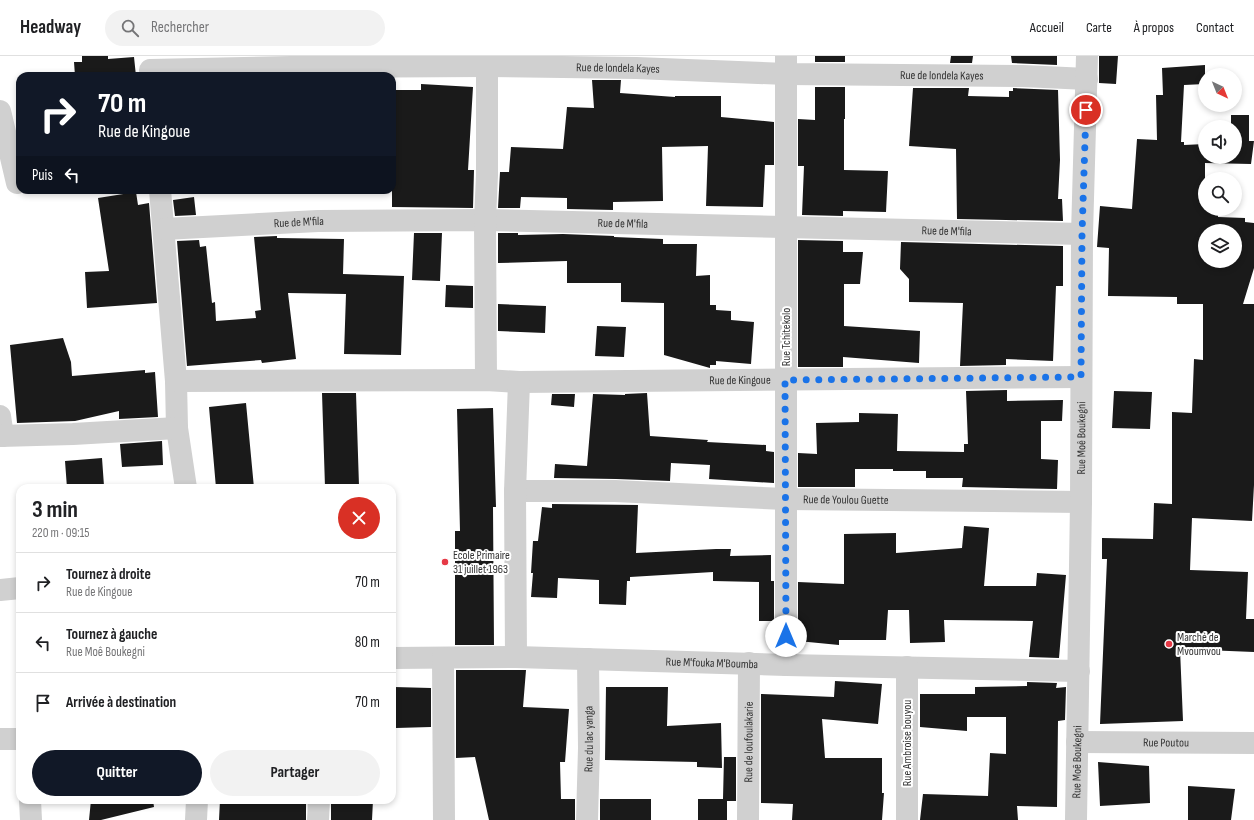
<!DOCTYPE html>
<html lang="fr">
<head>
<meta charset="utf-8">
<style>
	body { margin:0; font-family:"Sofia Sans Condensed",sans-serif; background:#f2f2f2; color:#202124; height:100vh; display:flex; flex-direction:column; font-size:15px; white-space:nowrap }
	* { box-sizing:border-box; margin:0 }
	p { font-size:13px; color:#757577 }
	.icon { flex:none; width:22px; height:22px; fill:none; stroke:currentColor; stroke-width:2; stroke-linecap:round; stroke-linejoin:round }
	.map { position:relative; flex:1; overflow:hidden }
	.panel { position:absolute; left:16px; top:428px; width:380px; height:320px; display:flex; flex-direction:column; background:#fff; border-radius:12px; box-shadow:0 2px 6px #0003 }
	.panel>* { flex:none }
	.hud { position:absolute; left:16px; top:16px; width:380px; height:122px; border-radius:12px; box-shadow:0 2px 6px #0003; background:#111827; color:#fff; overflow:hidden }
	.needle { width:26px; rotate:137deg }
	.buttons { position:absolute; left:1198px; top:12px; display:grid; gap:8px }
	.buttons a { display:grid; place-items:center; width:44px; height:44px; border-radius:50%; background:#fff; box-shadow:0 2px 6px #0003; font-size:20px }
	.pin { position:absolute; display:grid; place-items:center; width:34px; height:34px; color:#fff; margin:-17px; border:2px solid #fff; border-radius:50%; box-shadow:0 1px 4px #0007 }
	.me { position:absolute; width:44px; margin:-22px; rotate:0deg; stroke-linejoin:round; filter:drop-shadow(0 0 3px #0008) }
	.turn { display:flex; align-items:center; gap:14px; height:84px; padding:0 16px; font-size:18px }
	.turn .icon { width:52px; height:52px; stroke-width:2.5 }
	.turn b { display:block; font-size:28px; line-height:34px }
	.then { display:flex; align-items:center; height:38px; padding:0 16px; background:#0003; gap:8px; font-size:15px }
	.round { display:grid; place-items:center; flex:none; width:42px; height:42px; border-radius:21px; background:#f2f2f2 }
	.headline { display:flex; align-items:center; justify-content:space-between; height:68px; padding:0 16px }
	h1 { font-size:24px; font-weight:700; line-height:30px }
	.primary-button { display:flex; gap:8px; margin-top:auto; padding:8px 16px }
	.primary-button a { flex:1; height:46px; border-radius:24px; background:#111827; color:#fff; font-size:16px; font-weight:700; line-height:46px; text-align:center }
	.primary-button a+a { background:#f2f2f2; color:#202124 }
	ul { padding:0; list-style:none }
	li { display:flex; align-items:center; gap:12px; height:60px; padding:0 16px; border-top:1px solid #e0e0e0 }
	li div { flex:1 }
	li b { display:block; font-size:15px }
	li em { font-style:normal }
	header { display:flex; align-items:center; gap:24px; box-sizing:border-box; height:56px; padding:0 20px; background:#fff; border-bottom:1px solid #e0e0e0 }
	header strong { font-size:19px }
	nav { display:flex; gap:22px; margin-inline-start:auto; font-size:14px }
	.search { width:280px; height:36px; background:#f2f2f2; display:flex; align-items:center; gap:10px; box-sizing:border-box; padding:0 14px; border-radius:22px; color:#757577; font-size:15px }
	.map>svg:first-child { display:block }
	.building { fill:#1a1a1a; fill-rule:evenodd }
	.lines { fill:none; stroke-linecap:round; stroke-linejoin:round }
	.street { stroke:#d0d0d0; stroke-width:22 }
	.route { stroke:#1a73e8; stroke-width:7; stroke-dasharray:0 12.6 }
	.poi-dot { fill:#e63946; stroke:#fff; stroke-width:1.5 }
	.labels { text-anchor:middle; stroke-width:4; stroke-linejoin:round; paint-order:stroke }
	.street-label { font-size:12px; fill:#333; stroke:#fff }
	.poi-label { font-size:12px; fill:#333; stroke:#fff; text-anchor:start }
</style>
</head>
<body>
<header>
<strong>Headway</strong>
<div class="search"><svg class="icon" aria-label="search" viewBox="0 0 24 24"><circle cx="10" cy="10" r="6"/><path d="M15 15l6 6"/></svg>Rechercher</div>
<nav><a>Accueil</a><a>Carte</a><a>À propos</a><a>Contact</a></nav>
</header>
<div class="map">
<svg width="1254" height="764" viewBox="0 0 1254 764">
	<rect width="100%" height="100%" fill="#fff"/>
	<path class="building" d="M82 0H108V3L134 1 136 20H75L74 6H82Z
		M815 0H845V6H815Z
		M951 0H973L972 7H950Z
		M1011 0H1057V9L1012 7Z
		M1099 0H1118L1116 28 1099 27Z
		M1205 9V28L1184 29 1181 86H1184V89L1205 88V101H1235V71H1231V59H1249V85H1254L1251 108 1205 107V153H1218V161L1245 162V166L1254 167V212L1243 248H1254V429L1252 465 1192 462 1190 514 1248 516 1246 563H1254V596L1180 593 1183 665 1100 668 1107 503H1102V482L1153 483 1154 447 1172 448V356L1192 357 1194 303 1203 304V248H1177V241L1108 240 1109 192 1097 191 1100 150 1132 153 1137 83 1157 84 1156 39H1163L1162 12ZM1205 175H1235V205H1205Z
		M592 24H621L620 37 675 41V40H721V61L774 66V109H765L763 151 706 150 708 90 662 91 663 145 613 146V154L567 153V142L521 141 520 152H498L500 116H509L511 91 563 93 567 51 594 52Z
		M421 28 473 31 468 114H474L473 152 392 151V34H421Z
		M815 31H845V63H844V114L888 115 886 156 843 155V160L802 159 804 110H798V63L815 64Z
		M913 32H969L968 40 1009 41V35H1013V32L1058 34 1060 104 1058 143H1062L1063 165 957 163 956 93 909 90Z
		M136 136 138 149 149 147 157 247 87 252 85 216 109 215 98 142Z
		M194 141 196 159 175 160 173 144Z
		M414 177H442L440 225 412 224Z
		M498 177H518V179L563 178 614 180V181L663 183V188H697L696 220 710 219V249H716V254L731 255V264L754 266 751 308 716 305V309H710V312L664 299V247L621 246V227H567V205L498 207Z
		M277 180V182L344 183 343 218 404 220 401 299 344 298 346 238 288 237 296 303 262 307 261 304 187 310 177 185 199 184 200 191 206 190 212 247 215 246 216 265 256 262 255 255 261 254 254 181Z
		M798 184 843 185V196H863L860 228H844V270L920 275 919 307 843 301V311H798Z
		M901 186 1063 190V230H1056L1053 305 1006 303V309L960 310 963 247 909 246V223L900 213Z
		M446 229 473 230V252L445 251Z
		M498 248 546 250 545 277 498 275Z
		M597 270 626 271 624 301 595 300Z
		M63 282 71 306 72 320 145 314V317L155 316 158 361 119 363V355L75 365 17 367 10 289Z
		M1007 334V345L1063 344 1062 365H1041V403L1058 404 1057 433 962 431 963 422H926V415H893V413H855V431H798V397L817 398 816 367 859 366V357L898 358 897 395 964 396V388H968L966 335Z
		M1114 335 1152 336 1150 373 1112 372Z
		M322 337H356L359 430 325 431Z
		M647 337 650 380 708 384 707 386 766 389V395L774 396V427L709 423 710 409 671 407 670 425 616 423 554 422 555 408 587 410 593 338 625 339V338Z
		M552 338H575L574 351 551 349Z
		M246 347 254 432H216L209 351Z
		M493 352 496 451H493L494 589H455V475H460L457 353Z
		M162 385 163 409 122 411 120 388Z
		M102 402 104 430 67 432 65 405Z
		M552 448 638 449 636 497 716 493H731L730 500 771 499V525H774V565H759V526L713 525V516L630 521V525H627L626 549 599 548V524L558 522 557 542 531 541 533 517H531L533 485H538L542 451 552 452Z
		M964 470 989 472 984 530H1036L1037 517 1066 519 1059 602 1029 601 1033 565 944 564 945 586 910 587 909 554H888L886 584H839V589L798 585V526L844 528V478L896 477V497L962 492Z
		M456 614H526L523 651 569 653 565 706H560L561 743H575V764H489L475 701 456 702Z
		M835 625 882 628 878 668 822 663 825 702H882V737H884L882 764H792L793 748 761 747V638L834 641Z
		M1027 626 1057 627 1056 632 1066 631 1065 664 1058 665 1057 751 1017 750 1018 764H920L923 738 988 740 990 697 1006 698V661H967V675L920 671V638H975V631L1027 630Z
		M394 631 431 632V671L396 672Z
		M606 631H668L667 670 721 667 722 712 697 711V706L605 704Z
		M724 701H736V745H727V764H698V743H723Z
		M1098 706 1149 710 1150 747 1100 750Z
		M1188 730 1235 733 1231 764H1188Z
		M600 743H651V764H600Z
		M91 744H153L154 751 101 764H89Z
		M220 744H306V764H219Z
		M331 744H373L372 764H331Z"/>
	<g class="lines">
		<g class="street">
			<path id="s1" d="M150 14 291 11 487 10 636 12 786 18 1023 20 1087 23"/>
			<path d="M0 55 17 127"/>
			<path d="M160 134 176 325 177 372 186 432"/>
			<path id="s2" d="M164 173 318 165 485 164 1082 178"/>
			<path d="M486 324 485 164 487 119V0"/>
			<path id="s3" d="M176 325 486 324 519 326 1081 321"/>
			<path d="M0 360 3 380"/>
			<path d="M0 380 73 378 177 372"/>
			<path id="s4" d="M515 435H615L785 443 1081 446"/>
			<path d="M0 534 20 532"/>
			<path d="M516 601 515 435 519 326"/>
			<path id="s5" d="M392 602 516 601 786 609 1079 615"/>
			<path d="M443 602 444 764"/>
			<path d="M786 609V0"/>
			<path d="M907 611V764"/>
			<path d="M0 683H20"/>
			<path id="s6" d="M1077 686 1254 687"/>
			<path d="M30 744 31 764"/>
			<path d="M196 764 197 744"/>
			<path d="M318 764 319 744"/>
			<path id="s7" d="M587 764 589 692 588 603"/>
			<path id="s8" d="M748 764 749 607"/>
			<path id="s9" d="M1076 764 1081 446 1082 178 1087 0"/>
		</g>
	</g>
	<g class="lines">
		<path class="route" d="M786 580 785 324 1081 321 1082 178 1086 54"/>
	</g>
	<g class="poi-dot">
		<circle cx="445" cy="506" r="4"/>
		<circle cx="1169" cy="588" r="4"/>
	</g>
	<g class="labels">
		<g class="street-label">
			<text dy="4" stroke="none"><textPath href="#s1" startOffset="468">Rue de londela Kayes</textPath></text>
			<text dy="4" stroke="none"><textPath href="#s1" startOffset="792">Rue de londela Kayes</textPath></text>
			<text dy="4" stroke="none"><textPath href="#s2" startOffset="135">Rue de M'fila</textPath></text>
			<text dy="4" stroke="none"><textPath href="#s2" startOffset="459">Rue de M'fila</textPath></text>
			<text dy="4" stroke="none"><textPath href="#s2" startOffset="783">Rue de M'fila</textPath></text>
			<text transform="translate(786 281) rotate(-90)" y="4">Rue Tchitekolo</text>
			<text dy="4" stroke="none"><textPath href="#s3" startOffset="564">Rue de Kingoue</textPath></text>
			<text dy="4" stroke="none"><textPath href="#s9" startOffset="382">Rue Moê Boukegni</textPath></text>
			<text dy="4" stroke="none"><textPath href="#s4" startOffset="331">Rue de Youlou Guette</textPath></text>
			<text dy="4" stroke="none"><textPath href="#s5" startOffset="320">Rue M'fouka M'Boumba</textPath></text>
			<text dy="4" stroke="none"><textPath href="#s7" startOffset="81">Rue du lac yanga</textPath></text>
			<text dy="4" stroke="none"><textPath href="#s8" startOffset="78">Rue de loufoulakarie</textPath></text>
			<text transform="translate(907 687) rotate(-90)" y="4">Rue Ambroise bouyou</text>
			<text dy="4" stroke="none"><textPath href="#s6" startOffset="89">Rue Poutou</textPath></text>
			<text dy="4" stroke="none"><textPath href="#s9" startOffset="58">Rue Moê Boukegni</textPath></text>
		</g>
		<g class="poi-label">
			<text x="453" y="503">Ecole Primaire<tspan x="453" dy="14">31 juillet 1963</tspan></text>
			<text x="1177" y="585">Marché de<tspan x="1177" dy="14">Mvoumvou</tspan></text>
		</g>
	</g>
</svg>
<div class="buttons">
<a><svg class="needle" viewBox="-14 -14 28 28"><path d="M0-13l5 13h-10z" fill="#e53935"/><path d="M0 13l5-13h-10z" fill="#757577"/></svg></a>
<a><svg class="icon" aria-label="sound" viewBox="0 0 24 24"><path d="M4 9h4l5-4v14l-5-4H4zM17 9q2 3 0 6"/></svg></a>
<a><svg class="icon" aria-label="search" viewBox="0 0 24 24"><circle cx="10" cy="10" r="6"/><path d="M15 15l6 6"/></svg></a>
<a><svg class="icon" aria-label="layers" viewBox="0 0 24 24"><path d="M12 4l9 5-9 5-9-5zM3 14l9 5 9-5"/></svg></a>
</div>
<div class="pin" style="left:1086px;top:54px;background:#d93025"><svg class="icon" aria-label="arrive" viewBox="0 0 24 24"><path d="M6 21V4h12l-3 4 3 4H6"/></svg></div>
<svg class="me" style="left:786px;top:580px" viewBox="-20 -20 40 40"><circle r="19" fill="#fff"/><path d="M0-13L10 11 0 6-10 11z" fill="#1a73e8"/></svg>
<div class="hud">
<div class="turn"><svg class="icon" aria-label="right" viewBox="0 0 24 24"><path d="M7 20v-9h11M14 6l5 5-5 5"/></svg><div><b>70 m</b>Rue de Kingoue</div></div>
<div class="then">Puis<svg class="icon" aria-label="left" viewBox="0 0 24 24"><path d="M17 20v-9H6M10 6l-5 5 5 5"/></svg></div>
</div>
<section class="panel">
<div class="headline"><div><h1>3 min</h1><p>220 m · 09:15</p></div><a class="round" style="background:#d93025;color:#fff"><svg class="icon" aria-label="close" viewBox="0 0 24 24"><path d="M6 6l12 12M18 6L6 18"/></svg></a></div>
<ul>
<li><svg class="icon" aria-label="right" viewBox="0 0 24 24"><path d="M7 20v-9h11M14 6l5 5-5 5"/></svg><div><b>Tournez à droite</b><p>Rue de Kingoue</p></div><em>70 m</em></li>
<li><svg class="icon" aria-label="left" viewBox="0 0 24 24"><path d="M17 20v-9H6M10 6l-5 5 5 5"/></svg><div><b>Tournez à gauche</b><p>Rue Moê Boukegni</p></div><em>80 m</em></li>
<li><svg class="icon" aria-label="arrive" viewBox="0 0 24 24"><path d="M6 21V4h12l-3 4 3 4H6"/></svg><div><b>Arrivée à destination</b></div><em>70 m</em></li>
</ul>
<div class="primary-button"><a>Quitter</a><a>Partager</a></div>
</section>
</div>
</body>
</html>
